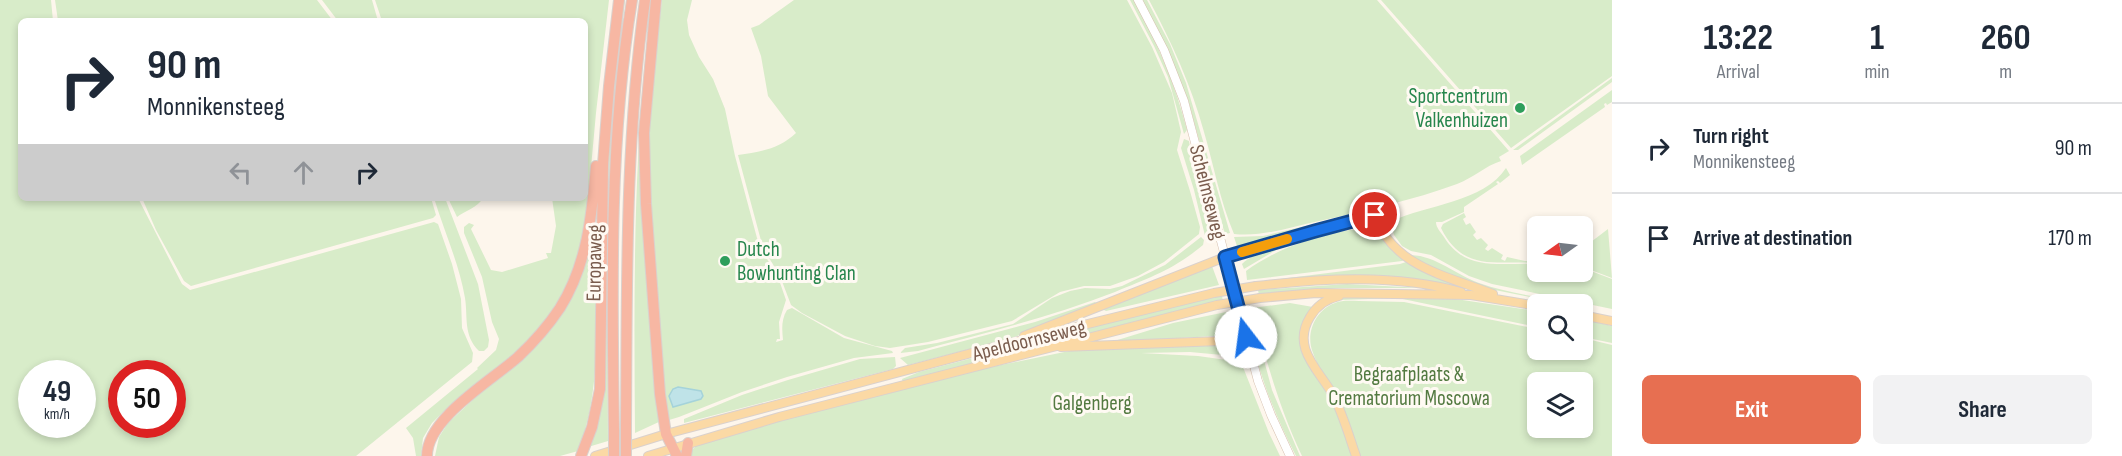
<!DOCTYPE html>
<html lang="en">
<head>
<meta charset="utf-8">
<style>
	body { margin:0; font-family:"Sofia Sans Condensed",sans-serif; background:#f2f2f3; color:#1f2937; height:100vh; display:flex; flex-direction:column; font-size:22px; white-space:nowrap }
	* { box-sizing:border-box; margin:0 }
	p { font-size:20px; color:#747a83 }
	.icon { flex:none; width:33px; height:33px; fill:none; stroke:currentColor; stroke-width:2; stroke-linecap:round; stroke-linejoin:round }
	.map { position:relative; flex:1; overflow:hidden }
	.details { display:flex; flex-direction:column; background:#fff; width:510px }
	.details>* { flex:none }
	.top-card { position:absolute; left:18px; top:18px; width:570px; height:183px; border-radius:9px; box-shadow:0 3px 9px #0003; background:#fff; color:#1f2937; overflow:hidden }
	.needle { width:39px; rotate:256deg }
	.buttons { position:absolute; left:1527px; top:216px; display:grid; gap:12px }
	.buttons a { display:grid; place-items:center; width:66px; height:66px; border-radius:9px; background:#fff; box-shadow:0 3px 9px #0003; font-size:30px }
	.speed { position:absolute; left:18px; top:360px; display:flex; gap:12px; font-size:30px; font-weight:700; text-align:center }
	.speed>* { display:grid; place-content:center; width:78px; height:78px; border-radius:50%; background:#fff; box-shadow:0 3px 9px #0003; line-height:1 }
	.speed small { font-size:15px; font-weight:400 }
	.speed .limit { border:9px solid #d22; background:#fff; color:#111 }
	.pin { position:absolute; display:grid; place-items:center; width:51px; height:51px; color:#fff; margin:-26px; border:3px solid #fff; border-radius:50%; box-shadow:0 2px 6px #0007 }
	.me { position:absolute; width:66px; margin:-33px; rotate:345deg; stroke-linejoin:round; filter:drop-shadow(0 0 4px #0008) }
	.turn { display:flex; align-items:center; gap:21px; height:126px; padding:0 30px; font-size:27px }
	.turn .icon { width:78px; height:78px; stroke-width:2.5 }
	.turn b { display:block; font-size:42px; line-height:51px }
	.lanes { display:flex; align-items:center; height:57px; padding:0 30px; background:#0003; justify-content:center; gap:30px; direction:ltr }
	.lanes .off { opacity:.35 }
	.eta { display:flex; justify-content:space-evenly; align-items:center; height:102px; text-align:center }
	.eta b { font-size:36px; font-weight:700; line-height:42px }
	.primary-button { display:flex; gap:12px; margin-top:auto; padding:12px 30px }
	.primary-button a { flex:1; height:69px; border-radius:9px; background:#e76f51; color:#fff; font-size:24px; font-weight:700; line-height:69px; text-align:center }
	.primary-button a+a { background:#f2f2f3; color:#1f2937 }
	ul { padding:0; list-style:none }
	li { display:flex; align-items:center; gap:18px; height:90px; padding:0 30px; border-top:2px solid #e0e1e3 }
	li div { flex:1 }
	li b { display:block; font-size:22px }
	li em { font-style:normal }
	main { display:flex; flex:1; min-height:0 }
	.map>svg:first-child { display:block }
	.green { fill:#d8ecc9; fill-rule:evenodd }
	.water { fill:#bfe3e8; stroke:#a5d3da; stroke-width:1.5 }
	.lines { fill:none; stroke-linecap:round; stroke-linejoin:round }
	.secondary-casing { stroke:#d6c0b0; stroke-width:9 }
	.primary-casing { stroke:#dad1cd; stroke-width:10 }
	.highway-casing { stroke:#dad1cd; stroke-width:12 }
	.secondary { stroke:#fff; stroke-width:8 }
	.primary { stroke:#fbd9a5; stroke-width:8 }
	.highway { stroke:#f7b7a3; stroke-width:10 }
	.primary-bridge-casing { stroke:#dad1cd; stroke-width:10; stroke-linecap:butt }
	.highway-bridge-casing { stroke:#dad1cd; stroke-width:12; stroke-linecap:butt }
	.primary-bridge { stroke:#fbd9a5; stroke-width:8 }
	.highway-bridge { stroke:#f7b7a3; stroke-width:10 }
	.route-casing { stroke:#114b97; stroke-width:15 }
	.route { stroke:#1a73e8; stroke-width:10 }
	.slow { stroke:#f59e0b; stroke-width:10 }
	.leisure-dot { fill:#2e9e5b; stroke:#fffaf3; stroke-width:2 }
	.labels { text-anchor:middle; stroke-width:6; stroke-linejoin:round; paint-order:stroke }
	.leisure-label { font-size:21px; fill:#27864d; stroke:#fffaf3; text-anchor:end }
	.street-label { font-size:21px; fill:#7a5c4d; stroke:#fffaf3 }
	.park-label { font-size:21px; fill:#537a41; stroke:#fffaf3 }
</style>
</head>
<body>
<main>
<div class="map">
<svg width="1612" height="456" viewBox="0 0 1612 456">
	<rect width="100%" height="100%" fill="#fdf6ec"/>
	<path class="green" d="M0 0H51L53 21H21V198H138L182 284 190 290 434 222 438 224 452 264 461 299 462 328 473 353 472 362 356 456H0ZM32 374H82V424H32ZM122 374H172V424H122Z
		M55 0H317L333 21H58Z
		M322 0H372L378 21H338Z
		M375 0H609L596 113 587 211 583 236 570 280 557 305 524 346 447 408 432 423 423 438 421 456H416L413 438 406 428 478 369 477 368 496 350 499 339 492 322 482 277 464 233V227L469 223 474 225 471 229 491 270 502 272 548 258 546 253H551L556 226 552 198H585V21H382Z
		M623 0H625C606 148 607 293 608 441L588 447 606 315 609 135Z
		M662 0H692L687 20 689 35 699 57 713 79 725 109 735 156 757 238 761 249 778 277 786 300 779 322 780 339H777L776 342 783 340C782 329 781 320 787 310L792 308 844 338 892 351 893 353 854 358 787 377 742 392 679 417 669 420 665 416 648 169 650 102Z
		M794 0H1127L1152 47 1172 93 1181 132 1177 150 1190 191 1200 227 1199 234 1164 262 1138 276 1110 286H1084L1060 292 1012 321 928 342 890 348 875 346 845 336 802 313 791 305 780 276 763 248 738 155C760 152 779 149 796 133L768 96 761 56 751 28 759 25Z
		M1130 0H1134C1157 42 1175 83 1187 130L1184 134 1168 77 1154 46Z
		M1142 0H1147L1170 44 1186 83 1230 233 1225 234 1224 231 1188 100 1171 58Z
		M1149 0H1377L1509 151 1499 157 1501 161C1485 166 1473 178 1457 184 1413 200 1365 211 1319 221 1291 227 1263 237 1234 234 1220 201 1214 166 1204 132 1191 85 1172 43 1149 0Z
		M1381 0H1612V76L1511 148Z
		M646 53 644 87 661 421 635 433C634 306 633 179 646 53Z
		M1612 78V82L1518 150H1513Z
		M1612 90V102L1607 105 1606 103 1604 104 1605 107 1522 165 1520 156Z
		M1184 139 1189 141 1192 160 1212 237 1206 240 1194 190 1181 148Z
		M1506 168 1510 175 1500 183 1498 181 1496 182 1498 184 1464 207V212L1442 222H1436C1436 228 1441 232 1444 237 1466 273 1503 262 1537 264L1538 272H1582L1583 268 1612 279V309L1492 284 1469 276 1431 255 1411 251 1402 246 1394 235 1391 224 1392 221C1426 205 1484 202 1506 168Z
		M142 198H431L436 215 433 218 191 286 184 281 156 230Z
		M434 198H445L478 284 489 340 488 347 484 351H479C463 335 468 317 465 298 459 263 444 231 434 198Z
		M448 198H483C478 207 465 211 457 217Z
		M1382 208 1385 209 1277 235 1242 246H1237L1234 237 1263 236Z
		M1464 213 1466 217 1463 219 1466 225 1470 223 1476 232 1473 235 1477 240 1481 238 1488 245 1485 249 1488 251 1492 248 1503 255 1501 259 1505 261 1507 257 1525 261H1537V263C1497 260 1463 273 1441 228L1443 224Z
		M594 221C594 296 606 379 578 451L560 456H435L439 437 448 423 549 329Z
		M1366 221 1373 222 1377 227 1370 229H1347L1291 244 1276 250 1244 269 1242 264C1258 246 1340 228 1366 221Z
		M1378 229 1404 260 1402 261 1247 280 1246 271C1276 249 1314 236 1350 230 1360 229 1368 233 1378 229Z
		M1608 229 1612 278 1583 267V248Z
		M1201 237 1204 240 1203 245C1173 270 1151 277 1115 292 1051 317 984 333 918 351L900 353 905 348 937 343 1013 324 1052 298 1070 291 1085 288 1110 289 1122 286 1165 265Z
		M1411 255C1436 256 1455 274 1479 283 1510 294 1545 298 1578 304H1565L1490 289 1467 282 1408 258Z
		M1406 262 1420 270 1465 287 1409 279 1256 284 1255 282 1400 264Z
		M1212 266 1219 285 1106 311 1102 309Z
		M1347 284 1423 288H1339L1259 295 1258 290Z
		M1222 296 1223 301 903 382 902 379 919 372 1185 303Z
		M1343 297 1449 298 1537 311V327L1398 298 1338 300Z
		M1359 301 1404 302 1537 329 1538 350H1582L1583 338 1612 345V456H1359C1349 433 1339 410 1330 387 1325 375 1317 365 1313 353 1305 334 1315 310 1335 303 1342 300 1351 301 1359 301ZM1538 382H1582V428H1538Z
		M1095 302 1097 304 1012 338 908 365 900 358 1035 322Z
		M1290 303 1313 307 1301 335 1330 395 1354 456H1302C1279 408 1266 359 1252 308Z
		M1250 308 1272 390 1300 456H1296C1272 410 1253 361 1247 309Z
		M1226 312 1232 335 1111 342 1173 323Z
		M1583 319 1612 326V343L1583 337Z
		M1235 344 1237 355 1233 356 1190 352 1141 353 1198 356 1241 362 1269 433 1280 456H690L692 450 696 446 756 427 972 371 1074 350Z
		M895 357 896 366 893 369 684 423V419L742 395 788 380 860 359Z"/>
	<path class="water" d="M678 387 701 391 703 396 701 399 673 407 669 396 673 389Z"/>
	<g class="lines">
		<g class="secondary-casing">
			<path id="secondary" d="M1138 0 1164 50 1184 101 1258 381 1271 415 1290 456
				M1225 257 1315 231 1375 215"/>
		</g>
		<g class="primary-casing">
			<path id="primary" d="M1375 215C1392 267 1448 276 1493 294
				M1256 286C1324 278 1396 274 1461 292
				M1339 296C1326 299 1317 305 1310 317 1291 348 1319 370 1333 395 1343 414 1349 436 1356 456
				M1260 298 1316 293 1471 295 1538 306
				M1582 315 1612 321
				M1024 336 1225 257
				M1061 347 1221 341 1246 337
				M595 456 666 434 998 346 1214 293
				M648 456 779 417 1217 305"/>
		</g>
		<g class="highway-casing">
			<path id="highway" d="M656 0 644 133 646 204 660 394 666 434 677 456
				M626 427C627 284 625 142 645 0
				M614 431C612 287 609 142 632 0
				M427 456C427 418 491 381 518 357 534 342 548 326 560 308 587 265 592 215 596 166
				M581 456 592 427 600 389 603 164 609 86 619 0
				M686 456 688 443"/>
		</g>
		<use href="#secondary" class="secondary"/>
		<use href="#primary" class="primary"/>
		<use href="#highway" class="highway"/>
		<g class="primary-bridge-casing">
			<path id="primary-bridge" d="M1214 293 1256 286
				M1217 305 1260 298"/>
		</g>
		<g class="highway-bridge-casing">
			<path id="highway-bridge" d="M626 427V456
				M614 456V431"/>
		</g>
		<use href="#primary-bridge" class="primary-bridge"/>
		<use href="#highway-bridge" class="highway-bridge"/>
	</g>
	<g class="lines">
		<g class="route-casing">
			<path id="route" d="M1246 337 1225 257 1315 231 1375 215"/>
		</g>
		<use href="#route" class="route"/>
		<path class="slow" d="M1242 252 1287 239"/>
	</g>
	<g class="leisure-dot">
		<circle cx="1520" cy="108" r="6"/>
		<circle cx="725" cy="261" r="6"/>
	</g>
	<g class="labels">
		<g class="leisure-label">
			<text x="1508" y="103">Sportcentrum<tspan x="1508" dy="24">Valkenhuizen</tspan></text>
			<text x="737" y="256" text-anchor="start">Dutch<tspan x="737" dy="24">Bowhunting Clan</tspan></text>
		</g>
		<g class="street-label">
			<text transform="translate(1208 192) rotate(76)" y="7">Schelmseweg</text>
			<text transform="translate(594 263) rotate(-89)" y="7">Europaweg</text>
			<text transform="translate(1029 340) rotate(-14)" y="7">Apeldoornseweg</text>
		</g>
		<g class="park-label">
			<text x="1409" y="381">Begraafplaats &amp;<tspan x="1409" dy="24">Crematorium Moscowa</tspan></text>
			<text x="1092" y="410">Galgenberg</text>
		</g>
	</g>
</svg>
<div class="buttons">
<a><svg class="needle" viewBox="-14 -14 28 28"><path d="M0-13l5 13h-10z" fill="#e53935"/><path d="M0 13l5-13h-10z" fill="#747a83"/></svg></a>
<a><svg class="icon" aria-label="search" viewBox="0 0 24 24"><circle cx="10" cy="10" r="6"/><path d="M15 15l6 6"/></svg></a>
<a><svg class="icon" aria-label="layers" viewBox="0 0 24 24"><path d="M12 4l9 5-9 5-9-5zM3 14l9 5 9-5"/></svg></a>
</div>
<div class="speed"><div>49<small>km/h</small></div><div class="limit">50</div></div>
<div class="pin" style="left:1375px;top:215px;background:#d93025"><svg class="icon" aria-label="arrive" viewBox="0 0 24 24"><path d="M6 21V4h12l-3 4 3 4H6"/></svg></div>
<svg class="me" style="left:1246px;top:337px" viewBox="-20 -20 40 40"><circle r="19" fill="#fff"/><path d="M0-13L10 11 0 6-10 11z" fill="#1a73e8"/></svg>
<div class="top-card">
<div class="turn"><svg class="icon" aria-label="right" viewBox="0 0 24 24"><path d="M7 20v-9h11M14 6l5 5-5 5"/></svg><div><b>90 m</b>Monnikensteeg</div></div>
<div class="lanes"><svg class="icon off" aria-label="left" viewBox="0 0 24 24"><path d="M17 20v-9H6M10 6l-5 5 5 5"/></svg><svg class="icon off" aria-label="ahead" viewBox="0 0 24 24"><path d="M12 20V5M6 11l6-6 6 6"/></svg><svg class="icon" aria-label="right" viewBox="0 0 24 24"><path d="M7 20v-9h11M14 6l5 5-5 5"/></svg></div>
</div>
</div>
<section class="details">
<div class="eta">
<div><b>13:22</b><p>Arrival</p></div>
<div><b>1</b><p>min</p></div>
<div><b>260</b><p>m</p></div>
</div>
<ul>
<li><svg class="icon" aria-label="right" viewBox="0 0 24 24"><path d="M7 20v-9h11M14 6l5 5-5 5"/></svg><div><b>Turn right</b><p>Monnikensteeg</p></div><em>90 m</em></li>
<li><svg class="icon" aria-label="arrive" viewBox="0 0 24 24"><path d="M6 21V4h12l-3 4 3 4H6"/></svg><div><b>Arrive at destination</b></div><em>170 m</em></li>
</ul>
<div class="primary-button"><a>Exit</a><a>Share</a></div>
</section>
</main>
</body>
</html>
